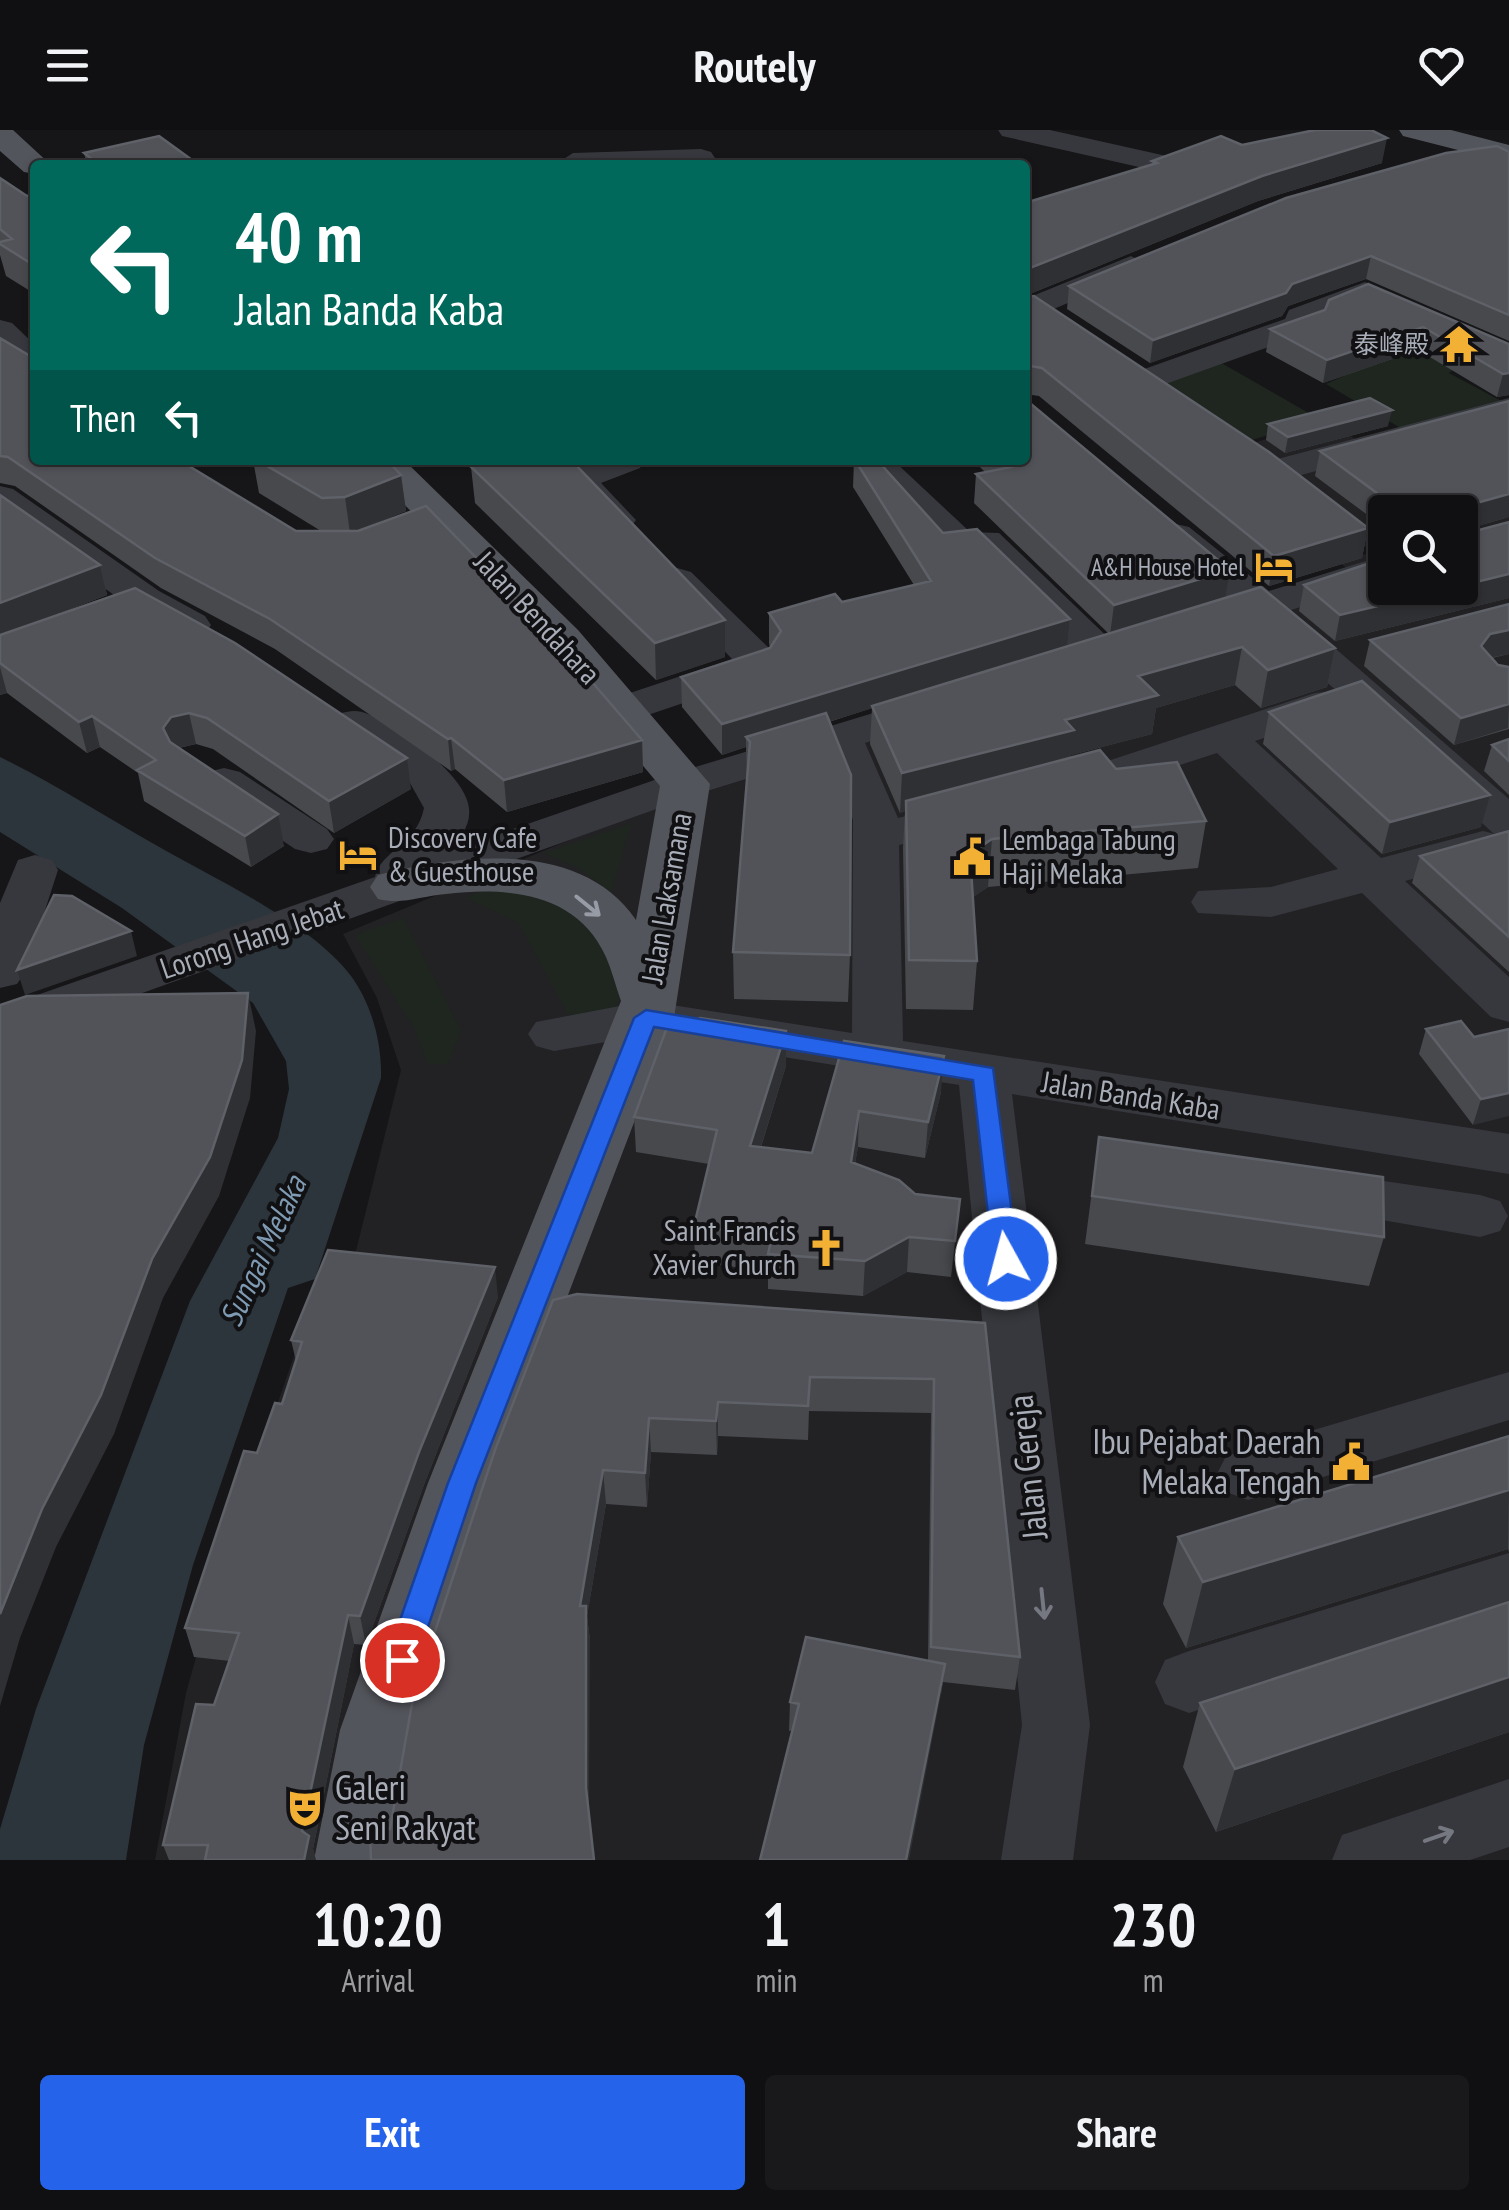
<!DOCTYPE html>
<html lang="en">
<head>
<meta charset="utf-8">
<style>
	body { margin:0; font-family:"PT Sans Narrow","Noto Sans SC",sans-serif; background:#19191b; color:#f1f3f6; height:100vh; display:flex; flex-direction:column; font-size:38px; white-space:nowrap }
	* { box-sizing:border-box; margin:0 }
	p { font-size:32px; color:#9c9d9f }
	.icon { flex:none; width:55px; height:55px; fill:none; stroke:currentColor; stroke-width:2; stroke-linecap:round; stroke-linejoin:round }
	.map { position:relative; height:1730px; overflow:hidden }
	.side { display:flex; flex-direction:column; background:#101012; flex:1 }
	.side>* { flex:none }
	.banner { position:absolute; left:30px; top:30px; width:1000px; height:305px; border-radius:10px; box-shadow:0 2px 8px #0004,0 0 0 2px #303032; background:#00695c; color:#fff; overflow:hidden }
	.buttons { position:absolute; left:1368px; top:365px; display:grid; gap:20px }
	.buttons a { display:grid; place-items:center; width:110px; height:110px; border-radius:10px; background:#101012; box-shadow:0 2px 8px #0004,0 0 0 2px #303032; font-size:50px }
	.pin { position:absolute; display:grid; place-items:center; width:85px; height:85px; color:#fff; margin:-42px; border:5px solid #fff; border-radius:50%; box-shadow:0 2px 10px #0007 }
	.me { position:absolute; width:110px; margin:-55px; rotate:353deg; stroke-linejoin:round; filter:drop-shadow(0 0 8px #0008) }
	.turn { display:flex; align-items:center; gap:35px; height:210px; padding:0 40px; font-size:45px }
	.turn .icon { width:130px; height:130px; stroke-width:2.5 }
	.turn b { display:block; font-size:70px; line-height:85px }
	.then { display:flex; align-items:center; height:95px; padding:0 40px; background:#0003; gap:20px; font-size:38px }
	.eta { display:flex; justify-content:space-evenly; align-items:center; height:170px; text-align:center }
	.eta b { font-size:60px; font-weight:700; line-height:70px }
	.action { display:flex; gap:20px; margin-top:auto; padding:20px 40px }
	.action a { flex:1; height:115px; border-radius:10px; background:#2563eb; color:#fff; font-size:40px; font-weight:700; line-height:115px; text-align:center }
	.action a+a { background:#19191b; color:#f1f3f6 }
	header { display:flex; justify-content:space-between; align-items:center; height:130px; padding:0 40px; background:#101012; font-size:45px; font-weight:700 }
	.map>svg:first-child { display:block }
	.built { fill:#222225 }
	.green { fill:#1e261f }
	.water { fill:#2c353c }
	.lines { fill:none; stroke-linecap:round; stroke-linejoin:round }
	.minor { fill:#37383d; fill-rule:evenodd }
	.major { fill:#53555c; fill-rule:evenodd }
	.wall { fill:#47494d }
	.shaded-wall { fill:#2f3033 }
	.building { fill:#525359; stroke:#5f6168; stroke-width:2.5 }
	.oneway { stroke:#979ba6 }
	.oneway2 { stroke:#757881 }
	.route { fill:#2563eb; stroke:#184099; stroke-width:2.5 }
	.labels { text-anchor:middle; stroke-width:8; stroke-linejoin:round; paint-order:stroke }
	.far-poi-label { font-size:25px; fill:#a8adb8; stroke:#111113; text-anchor:end }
	.street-label { font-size:30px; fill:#a8adb8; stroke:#111113 }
	.poi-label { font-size:30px; fill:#a8adb8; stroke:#111113; text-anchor:start }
	.water-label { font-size:32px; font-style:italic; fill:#7f9bb3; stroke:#111113 }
	.near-poi-label { font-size:35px; fill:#a8adb8; stroke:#111113; text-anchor:end }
	.near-street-label { font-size:35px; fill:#a8adb8; stroke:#111113 }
</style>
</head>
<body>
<header><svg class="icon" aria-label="menu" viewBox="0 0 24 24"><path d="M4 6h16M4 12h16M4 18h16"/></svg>Routely<svg class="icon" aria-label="heart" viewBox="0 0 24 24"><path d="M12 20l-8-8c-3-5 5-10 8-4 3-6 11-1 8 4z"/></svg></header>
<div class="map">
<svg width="1509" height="1730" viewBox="0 0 1509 1730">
	<rect width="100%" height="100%" fill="#161618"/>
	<path class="built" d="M1509 273V1730H155L186 1563 221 1438 318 1156 351 1141 401 940 377 868 343 804 632 684 1271 489 1285 474 1385 458H1460V382H1385V430L1350 441 1339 432 1372 422 1236 318 1328 291 1364 315Z"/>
	<path class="green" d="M1418 218 1457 237 1449 243 1505 273 1404 300 1326 254 1391 225Z
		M1218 231 1319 289 1249 311 1164 252Z
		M631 694 611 762 580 739 544 723Z
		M509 748C567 768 601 801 625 859L605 899 567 883 519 793 466 768Z
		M403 788 461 900 448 934H428L413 896 355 805Z"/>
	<path class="water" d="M0 627C53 653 103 685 154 714 212 748 311 792 351 846 372 875 382 913 381 948L315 1149 288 1158 193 1435 144 1615 126 1730H0V1699L36 1579 190 1171 278 1008 289 959 286 931 253 873 122 778 0 702Z"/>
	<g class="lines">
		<path class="minor" d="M998 0H1050L1171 27 1175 33 1161 42 1002 6Z
			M701 19 711 22 715 28 711 34 559 32 573 23Z
			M1131 126 1147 135 1142 142 1025 191V169Z
			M1365 152 1509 215V237L1364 173 1322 190 1319 199 1160 256H1136L1131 249 1136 242 1285 189 1289 180Z
			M0 190 12 193 35 215V243L23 240 0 218Z
			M1509 268V289L1279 351 1266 348 1261 340 1266 332Z
			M595 330H645L640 338 601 353 636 390 630 398H604L559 350 564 342Z
			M854 330H893L970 402 999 403 1118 517 1124 526 1118 535 1103 538 1088 535 976 424 948 423Z
			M0 356 13 359 159 461 205 486 211 495 205 504 191 507 131 477 0 384Z
			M1176 394 1189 397 1269 461 1385 425V450L1291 480 1509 669V707L1493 703 1350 573 1345 581 1255 611 1381 728 1483 701 1499 705 1506 715 1499 725 1405 751 1509 847V892L1491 887 1362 763 1271 787 1198 783 1191 772 1198 761 1271 757 1338 739 1217 623 1078 668 1062 664 1056 655 1062 646 1315 563 1337 561 1256 492 1214 504 1200 501 1194 492 1200 483 1234 473 1163 413 1157 405 1163 397Z
			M677 438 691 442 771 520 775 535 769 544 636 589 621 593 606 589 600 580 606 571 732 529 657 450 663 442Z
			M936 564 951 568 957 577 951 586 865 613 898 688 967 671 983 675 990 685 983 695 899 715 903 911 1509 1004V1044L1012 964 1090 1595 1073 1730H1001L1022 1595 959 955 646 905 554 921 536 916 528 904 536 892 646 871 852 903 853 690 827 624 701 663 0 914V878L375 747C380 721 417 715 424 678L410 653 338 602 332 593 338 584C349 581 357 579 368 584 398 597 467 645 469 679 471 696 459 709 450 721L669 645Z
			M224 638 240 642 327 699 334 709 327 719 311 723 295 719 208 660 202 651 208 642Z
			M35 725 52 730 58 740 25 842 17 854 0 858V773L18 730Z
			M1315 1041 1480 1065 1500 1071 1508 1086 1500 1101 1480 1107 1296 1075 1287 1061 1296 1047Z
			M1509 1242V1290L1248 1370 1226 1362 1217 1344 1226 1326Z
			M1509 1423V1479L1189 1583 1165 1574 1155 1552 1165 1530 1189 1521Z
			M1509 1649V1717L1470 1730H1332L1342 1705Z"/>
		<path class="major" d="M0 0H13L51 35H35V44L24 42 0 21Z
			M1399 0H1451L1509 15V33L1403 6Z
			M361 330H404L578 500 710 654 674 888 496 1353 416 1600 394 1730H314L340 1600 428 1353 621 871C616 857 612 841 606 827 577 762 507 757 446 764 421 766 402 775 378 769L370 757 378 745C458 724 582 709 636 790L660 656 546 520Z"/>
	</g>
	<path class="wall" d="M1242 15 1382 33 1258 71 1025 166V167L1368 398 1362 428 1269 456 1039 266 1025 264V269L1226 467 1335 518 1327 557 1261 578 1235 555 1156 578 1152 604 1071 625V628L1116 639 1206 691 1198 738 988 757 973 767 977 831 973 880 906 879 903 718 905 681 900 683 870 614 872 578 829 592 850 825 848 872 734 869 733 822 747 653 746 617 722 625 682 577 681 547 770 518 769 513V483L842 472 914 455 853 357 854 330 943 403 1070 489 1067 516 1108 503 974 373 976 344 985 342 973 330H1025V73L1152 34V31Z
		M1509 22V211L1366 149 1288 176 1282 186 1150 233 1067 179 1069 156Z
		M84 23 199 35H87Z
		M0 48 27 66 35 64V164L6 146 0 125Z
		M1329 170 1509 214V265L1497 267 1418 220 1323 253 1266 222 1270 199 1325 180Z
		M0 208 35 330 296 401H321L259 363 253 330H387L401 345 406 381 356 401 642 610 643 642 507 682 455 639 451 641 275 519 161 458 15 356 0 353Z
		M1509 271V387L1464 400V404L1509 392V468L1335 511 1299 481 1304 455 1385 428V458H1460V382H1385V398L1315 346 1320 321Z
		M1268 294 1388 296 1285 323 1266 310Z
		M463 330H571L725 527 656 550 475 373 471 337H473Z
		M0 365 100 435 107 465 32 494 411 659 334 703 213 619 196 614 179 618 284 716 251 737 144 671 138 643 100 617 87 623 7 563 0 565Z
		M1509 474V524L1492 528 1498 535 1509 537V599L1454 615 1364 536 1370 510Z
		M1269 582 1481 697 1382 724 1263 614Z
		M1509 609V665L1484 641 1492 615Z
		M1509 701V842L1412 753 1420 726Z
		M1426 899 1474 907 1509 899 1473 995 1419 924Z
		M786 901V936L761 1017 812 1023 844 911 941 962 925 1028 858 1017 855 1033 915 1064 960 1069 951 1147 907 1142 863 1166 768 1159V1141L695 1132 694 1096 709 1034 636 1022 634 987Z
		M1099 1007 1384 1107 1369 1156 1085 1114Z
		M498 1167 425 1352 366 1515 354 1514 313 1719 316 1730H169L163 1715 230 1531 194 1527 185 1498 282 1274 296 1231 291 1210Z
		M985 1193 1020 1527 1015 1560 943 1552 941 1564 789 1601 790 1572 928 1531 931 1283 809 1281 808 1310 718 1306 717 1325 651 1322 647 1377 606 1374 587 1486 590 1510 390 1699 495 1320Z
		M1509 1306V1422L1508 1419 1186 1518 1163 1474 1178 1407Z
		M1509 1472V1602L1216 1702 1183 1637 1200 1573Z"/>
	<path class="shaded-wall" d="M1387 8 1382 33 1258 71 1025 166V140L1262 46Z
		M1371 126 1366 149 1288 176 1282 186 1150 233 1153 210 1292 154Z
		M1423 197 1418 220 1323 253 1327 230Z
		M1509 243V265L1497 267 1503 244Z
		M1392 280 1388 296 1285 323 1288 307Z
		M401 345 406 381 350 403 345 367Z
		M1509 364V387L1460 401 1462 377Z
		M1368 398 1362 428 1269 456 1274 426Z
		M100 435 107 465 0 506V473Z
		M1230 440 1225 469 1110 505 1114 475Z
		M1509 444V468L1335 511 1340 485 1454 458H1460V456Z
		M1070 489 1067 518 750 616V612L746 607V617L722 625V594Z
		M725 490V527L656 550 655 513Z
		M1509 500V524L1483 529 1481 516 1490 504Z
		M1242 517 1235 555 1156 578 1152 604 1071 625 1070 639 906 671 905 681 900 683 902 643 1065 590 1138 546Z
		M1335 518 1327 557 1261 578 1268 540Z
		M0 537 7 563 0 565Z
		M1509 574 1508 598 1454 615 1461 588Z
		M189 583 196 614 178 618 170 629 163 598 171 587Z
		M92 586 100 617 87 623 79 592Z
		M451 608 455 639 451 641 448 609Z
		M642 610 643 642 507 682 504 650Z
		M407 628 411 659 334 703 329 671Z
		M1490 665 1481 697 1382 724 1390 692Z
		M278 684 284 716 251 737 245 706Z
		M992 709 988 757 966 772 970 724Z
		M131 801 137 826 25 865 17 840Z
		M248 863 256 901 250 968 219 1066 163 1168 114 1304 56 1417 20 1508 0 1576V1484L4 1470Z
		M786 901V936L750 1051V1016Z
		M944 926 941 962 925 1028 928 992Z
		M1509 963V986L1473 995 1481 969Z
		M859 981 858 1017 849 1067 851 1032Z
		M909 1107 907 1142 863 1166 865 1131Z
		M495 1137 498 1167 425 1352 366 1515 360 1486 419 1322Z
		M718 1272V1306L717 1325 716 1291Z
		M649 1288 651 1322 647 1377 645 1343Z
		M603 1340 606 1374 587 1486 590 1510 589 1690 586 1658 580 1476Z
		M1509 1360 1508 1419 1186 1518 1203 1452Z
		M348 1485 354 1514 313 1719 316 1730H304L302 1701Z
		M945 1534 941 1564 909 1730H906Z
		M1509 1547V1602L1216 1702 1235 1639Z"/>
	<path class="building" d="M1315 0H1371L1387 8 1262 46 1025 140V73L1157 33 1152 31 1221 6 1242 15Z
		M159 6 199 35H99L84 23Z
		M1497 16 1509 22V185L1371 126 1292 154 1286 163 1153 210 1069 156 1286 68 1446 23Z
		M0 48 27 66 35 64V136L0 114V112L12 109 0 99Z
		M1368 154 1509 214V243L1503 244 1423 197 1327 230 1270 199 1325 180 1329 170Z
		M1025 164V167L1034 166 1269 322 1368 398 1274 426 1042 238 1025 235V269L1230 440 1114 475 976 344 1011 337 1004 330H1025Z
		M0 208 35 229V330H179L296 401H358L426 376 555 509 642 610 504 650 451 608 448 609 270 489 155 428 8 327 0 326Z
		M1370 268 1392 280 1288 307 1268 294Z
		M1509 271V364L1462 377 1464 404 1509 392V444L1460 456V382H1393V375L1320 321Z
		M257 330H387L401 345 345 367 322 368Z
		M498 330H571L725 490 655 513 471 337Z
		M855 330H877L943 403 977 399 1070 489 722 594 681 547 770 518 781 501 769 483 835 464 842 472 931 451Z
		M0 365 100 435 0 473Z
		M1385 428V458H1454L1340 485 1304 455Z
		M1261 457 1335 518 1268 540 1242 517 1138 546 1158 565 1065 590 1074 600 902 643 872 576Z
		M135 458 235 513 407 628 329 671 207 588 189 583 171 587 163 598 170 612 278 684 245 706 137 640 156 630 92 586 79 592 0 533V505Z
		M1509 474V500L1490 504 1481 516 1498 535 1509 537V574L1461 588 1370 510Z
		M1362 551 1490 665 1390 692 1269 582Z
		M826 583 851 645 850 825 733 822 750 612 746 607Z
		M1509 609V631L1492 615Z
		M1100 620 1116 639 1177 632 1206 691 992 709 970 724 977 831 909 830 906 671Z
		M1509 701V807L1420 726Z
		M54 765 72 766 131 801 17 840Z
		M248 863 242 930 210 1027 152 1129 101 1265 42 1379 0 1484V875L27 866Z
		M700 888 786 901 750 1016 812 1023 844 911 944 926 928 992 859 981 851 1032 899 1050 915 1064 960 1069 955 1111 909 1107 865 1131 768 1124 772 1106 694 1096 717 1000 634 987 666 900Z
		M1461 891 1474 907 1509 899V963L1481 969 1426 899Z
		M1099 1007 1383 1047 1384 1107 1092 1066Z
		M328 1120 495 1137 419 1322 360 1486 348 1485 302 1701 309 1706 304 1730H205L208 1715H163L196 1574 214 1575 239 1503 185 1498 244 1321 257 1323 275 1273 282 1274 302 1212 291 1210Z
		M577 1164 985 1193 1020 1527 931 1517 934 1249 810 1247 808 1276 718 1272 716 1291 649 1288 645 1343 603 1340 580 1476H586V1658L594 1730H371L370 1702 390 1699 413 1568 495 1320 553 1170Z
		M1509 1306V1360L1203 1452 1178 1407Z
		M1509 1472V1547L1235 1639 1200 1573Z
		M806 1507 945 1534 906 1730H760L799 1574 790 1572Z"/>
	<defs><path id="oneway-shaft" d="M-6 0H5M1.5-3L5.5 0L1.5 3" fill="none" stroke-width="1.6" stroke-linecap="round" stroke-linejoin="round" transform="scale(2.5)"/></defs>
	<use class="oneway" href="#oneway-shaft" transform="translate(588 776) rotate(39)"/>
	<g class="oneway2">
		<use href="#oneway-shaft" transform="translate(1043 1474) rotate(84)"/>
		<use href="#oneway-shaft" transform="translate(1439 1706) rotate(-19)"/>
	</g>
	<path class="route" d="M646 880 993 938 1018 1129 1006 1139 993 1129 973 950 654 897 476 1353 417 1530 412 1539 402 1543 391 1539 386 1530 448 1353 634 888Z"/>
	<defs>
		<g id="temple-bare" transform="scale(3)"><path d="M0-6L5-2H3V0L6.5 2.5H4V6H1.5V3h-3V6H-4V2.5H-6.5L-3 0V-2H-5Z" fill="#f2b134" stroke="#111113" stroke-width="2.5" paint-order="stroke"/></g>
		<g id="hotel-bare" transform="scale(3)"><path d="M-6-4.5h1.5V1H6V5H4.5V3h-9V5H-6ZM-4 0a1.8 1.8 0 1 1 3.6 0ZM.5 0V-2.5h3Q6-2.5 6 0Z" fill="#f2b134" stroke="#111113" stroke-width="2.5" paint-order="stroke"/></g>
		<g id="civic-bare" transform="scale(3)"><path d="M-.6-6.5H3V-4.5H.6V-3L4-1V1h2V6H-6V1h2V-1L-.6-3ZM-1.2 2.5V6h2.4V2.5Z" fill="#f2b134" stroke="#111113" stroke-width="2.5" paint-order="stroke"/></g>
		<g id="church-bare" transform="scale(3)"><path d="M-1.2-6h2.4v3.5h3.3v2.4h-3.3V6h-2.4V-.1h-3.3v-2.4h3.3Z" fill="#f2b134" stroke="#111113" stroke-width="2.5" paint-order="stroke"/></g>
		<g id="theatre-bare" transform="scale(3)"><path d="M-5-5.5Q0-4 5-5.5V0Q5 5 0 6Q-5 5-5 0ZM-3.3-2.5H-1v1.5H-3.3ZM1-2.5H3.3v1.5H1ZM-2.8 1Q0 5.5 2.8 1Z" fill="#f2b134" stroke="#111113" stroke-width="2.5" paint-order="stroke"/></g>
	</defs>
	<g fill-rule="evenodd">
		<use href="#temple-bare" x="1459" y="214"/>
		<use href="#hotel-bare" x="1274" y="437"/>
		<use href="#hotel-bare" x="358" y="725"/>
		<use href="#civic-bare" x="972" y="727"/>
		<use href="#church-bare" x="826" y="1118"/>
		<use href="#civic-bare" x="1351" y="1332"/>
		<use href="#theatre-bare" x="305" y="1678"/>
	</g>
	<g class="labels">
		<g class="far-poi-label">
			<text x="1429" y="223">泰峰殿</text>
			<text x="1244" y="446">A&amp;H House Hotel</text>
		</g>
		<g class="street-label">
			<text transform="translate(537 488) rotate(47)" y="10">Jalan Bendahara</text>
			<text transform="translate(667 768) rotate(-80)" y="10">Jalan Laksamana</text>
			<text transform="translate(252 809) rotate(-19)" y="10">Lorong Hang Jebat</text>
			<text transform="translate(1131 966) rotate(9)" y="10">Jalan Banda Kaba</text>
		</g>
		<g class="poi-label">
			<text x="388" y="718">Discovery Cafe<tspan x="388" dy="34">&amp; Guesthouse</tspan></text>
			<text x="1002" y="720">Lembaga Tabung<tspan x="1002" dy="34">Haji Melaka</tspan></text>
			<text x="796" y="1111" text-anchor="end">Saint Francis<tspan x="796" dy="34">Xavier Church</tspan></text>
		</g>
		<g class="water-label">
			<text transform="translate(263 1121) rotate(-65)" y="11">Sungai Melaka</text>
		</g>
		<g class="near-poi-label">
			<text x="1321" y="1324">Ibu Pejabat Daerah<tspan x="1321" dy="40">Melaka Tengah</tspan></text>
			<text x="335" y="1670" text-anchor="start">Galeri<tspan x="335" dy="40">Seni Rakyat</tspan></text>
		</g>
		<g class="near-street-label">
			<text transform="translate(1028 1337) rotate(-96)" y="12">Jalan Gereja</text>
		</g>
	</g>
</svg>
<div class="buttons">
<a><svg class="icon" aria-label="search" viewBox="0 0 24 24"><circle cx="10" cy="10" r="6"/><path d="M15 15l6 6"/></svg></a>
</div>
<div class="pin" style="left:402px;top:1530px;background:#d93025"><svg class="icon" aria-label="arrive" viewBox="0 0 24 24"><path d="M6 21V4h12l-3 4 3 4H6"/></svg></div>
<svg class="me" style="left:1006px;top:1129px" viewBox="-20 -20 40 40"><circle r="17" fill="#2563eb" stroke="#fff" stroke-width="3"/><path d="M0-11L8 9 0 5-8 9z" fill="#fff"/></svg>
<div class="banner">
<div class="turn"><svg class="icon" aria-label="left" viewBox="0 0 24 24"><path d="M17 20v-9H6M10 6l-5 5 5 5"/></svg><div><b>40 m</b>Jalan Banda Kaba</div></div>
<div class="then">Then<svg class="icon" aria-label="left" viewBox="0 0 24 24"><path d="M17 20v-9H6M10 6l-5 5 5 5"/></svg></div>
</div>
</div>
<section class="side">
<div class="eta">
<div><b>10:20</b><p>Arrival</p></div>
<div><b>1</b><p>min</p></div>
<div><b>230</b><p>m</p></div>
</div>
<div class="action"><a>Exit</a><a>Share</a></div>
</section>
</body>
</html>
